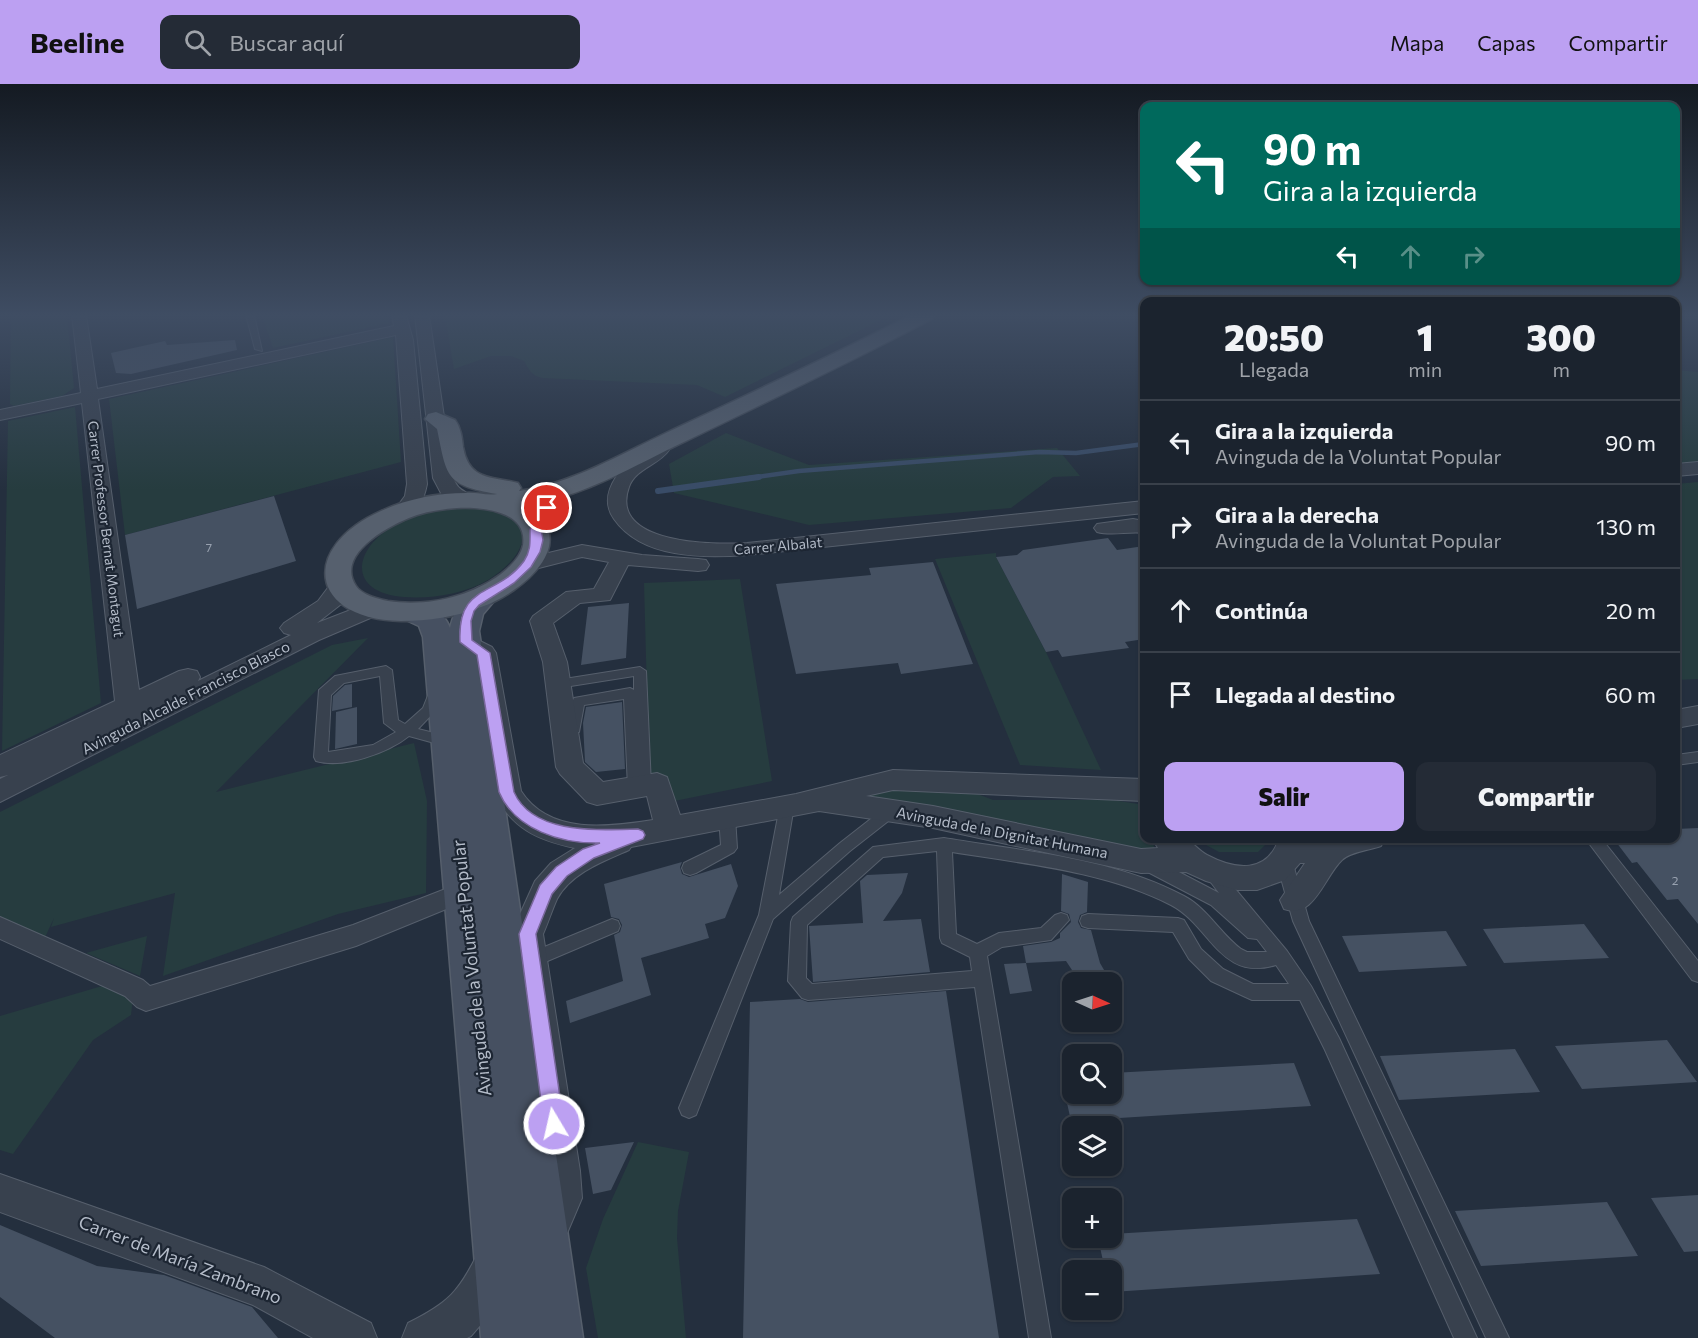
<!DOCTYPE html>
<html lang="es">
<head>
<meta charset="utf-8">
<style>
	body { margin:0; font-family:Commissioner,sans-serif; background:#242b36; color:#f1f3f6; height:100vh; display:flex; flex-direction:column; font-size:22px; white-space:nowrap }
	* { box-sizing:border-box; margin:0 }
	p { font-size:20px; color:#a0a4aa }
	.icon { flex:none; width:33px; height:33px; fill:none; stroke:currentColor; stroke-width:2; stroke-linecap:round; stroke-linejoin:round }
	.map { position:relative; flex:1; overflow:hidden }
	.sheet { position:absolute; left:1140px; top:213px; width:540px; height:546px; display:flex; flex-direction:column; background:#1b232e; border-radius:12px; box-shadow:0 2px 4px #0004,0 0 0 2px #39404a }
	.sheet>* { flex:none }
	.banner { position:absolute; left:1140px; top:18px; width:540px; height:183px; border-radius:12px; box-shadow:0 2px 4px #0004,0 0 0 2px #39404a; background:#00695c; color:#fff; overflow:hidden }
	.needle { width:39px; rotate:93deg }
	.fabs { position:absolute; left:1062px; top:888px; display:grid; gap:12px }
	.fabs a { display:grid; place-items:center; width:60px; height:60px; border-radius:12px; background:#1b232e; box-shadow:0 2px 4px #0004,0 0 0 2px #39404a; font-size:30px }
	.pin { position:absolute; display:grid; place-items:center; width:51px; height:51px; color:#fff; margin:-26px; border:3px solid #fff; border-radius:50%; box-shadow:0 2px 6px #0007 }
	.me { position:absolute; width:66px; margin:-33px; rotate:351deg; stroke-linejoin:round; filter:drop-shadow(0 0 4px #0008) }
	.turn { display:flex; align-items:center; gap:21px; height:126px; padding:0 24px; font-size:27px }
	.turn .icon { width:78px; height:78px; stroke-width:2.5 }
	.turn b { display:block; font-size:42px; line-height:51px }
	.lanes { display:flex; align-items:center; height:57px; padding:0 24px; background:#0003; justify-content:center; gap:30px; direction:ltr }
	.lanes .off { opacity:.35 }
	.eta { display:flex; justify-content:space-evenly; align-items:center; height:102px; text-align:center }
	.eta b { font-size:36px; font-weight:800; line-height:42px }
	.primary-button { display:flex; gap:12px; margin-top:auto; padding:12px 24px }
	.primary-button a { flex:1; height:69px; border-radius:12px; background:#bca0f2; color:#111; font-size:24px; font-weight:800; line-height:69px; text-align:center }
	.primary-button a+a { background:#242b36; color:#f1f3f6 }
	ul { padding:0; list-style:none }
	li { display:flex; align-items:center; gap:18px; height:84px; padding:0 24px; border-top:2px solid #39404a }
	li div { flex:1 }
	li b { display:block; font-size:22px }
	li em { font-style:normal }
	header { display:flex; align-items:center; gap:36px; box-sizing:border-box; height:84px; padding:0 30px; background:#bca0f2; color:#111 }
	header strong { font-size:28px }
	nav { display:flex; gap:33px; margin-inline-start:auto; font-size:21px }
	.search { width:420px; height:54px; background:#242b36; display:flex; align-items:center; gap:15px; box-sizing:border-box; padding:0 21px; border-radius:12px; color:#a0a4aa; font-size:22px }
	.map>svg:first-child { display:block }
	.green { fill:#263c3f }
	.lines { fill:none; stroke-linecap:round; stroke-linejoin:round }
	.stream-far1 { stroke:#394c67; stroke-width:4.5 }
	.stream { stroke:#394c67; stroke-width:6 }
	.building { fill:#455162 }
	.service-casing { stroke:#565f6c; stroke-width:2 }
	.pedestrian-casing { stroke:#565f6c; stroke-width:2 }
	.minor-casing { stroke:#565f6c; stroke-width:2 }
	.secondary-casing { stroke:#565f6c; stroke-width:3 }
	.primary-casing { stroke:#414a57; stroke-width:3 }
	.service { fill:#38414e; fill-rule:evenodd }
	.pedestrian { fill:#38414e; fill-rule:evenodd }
	.minor { fill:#38414e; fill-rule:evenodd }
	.secondary { fill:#465061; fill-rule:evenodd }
	.primary { fill:#56606e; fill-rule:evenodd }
	.route { fill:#bca0f2; stroke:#7a689d; stroke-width:1.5 }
	.labels { text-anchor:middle; stroke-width:4.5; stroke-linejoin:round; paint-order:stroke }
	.number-label { font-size:12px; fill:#98a1af }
	.far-street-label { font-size:14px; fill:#b4bcc9; stroke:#1d2633 }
	.street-label { font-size:15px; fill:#b4bcc9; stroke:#1d2633 }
	.near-street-label { font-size:18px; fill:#b4bcc9; stroke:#1d2633 }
</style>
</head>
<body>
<header>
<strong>Beeline</strong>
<div class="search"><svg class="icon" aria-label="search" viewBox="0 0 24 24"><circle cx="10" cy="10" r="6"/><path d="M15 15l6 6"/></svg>Buscar aquí</div>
<nav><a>Mapa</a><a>Capas</a><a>Compartir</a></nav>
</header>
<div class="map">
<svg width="1698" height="1254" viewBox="0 0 1698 1254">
	<rect width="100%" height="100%" fill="#242f3e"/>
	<path class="green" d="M11 231H67L74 304 62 312 14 322 10 320Z
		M262 231H385L389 239 273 264Z
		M445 231H891L725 313 697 301 543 294C531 292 529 285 524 277L511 272H491L454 285Z
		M393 253 401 378 125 451 109 315Z
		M1676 286 1698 288V382L1676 383Z
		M75 323 101 619 2 667 8 337Z
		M726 349 809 381 1057 364 1080 392 1053 393 1011 424 809 441 674 409 669 380Z
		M1698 398V595L1676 596V400Z
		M465 423C479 424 493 425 505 431 542 451 511 482 488 496 464 510 432 515 404 513 347 509 352 465 395 441 417 429 441 425 465 423Z
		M996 469V473L1046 568 1101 686 1020 681 935 475Z
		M740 495 772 697 650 722 644 499Z
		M368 554 216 708 414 659 427 717 426 809 338 830 163 892 175 809 51 843 54 834 41 862 0 843V728L332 561Z
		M957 702 993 716H1113L1144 721V754L1152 755 1155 767 921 721 858 717 859 706Z
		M1195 755H1271L1258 768H1219Z
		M147 852 140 892 86 869Z
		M119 897 134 904 131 931 93 956 13 1070 0 1066V932Z
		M638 1058 689 1068 678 1127 677 1154 686 1254H598L586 1184 603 1135Z"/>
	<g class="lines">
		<path class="stream-far1" d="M749 394 799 387 1039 368 1076 369 1144 360"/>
		<path class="stream" d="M658 407 759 393"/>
	</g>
	<path class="building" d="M235 256 237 266 131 290 116 289 111 269 165 257 167 261Z
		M274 412 296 477 137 525 125 451Z
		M1108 454 1117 466 1144 462V555L1125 558 1129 564 1062 573 1058 566 1046 568 996 473 1017 471 1023 466Z
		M933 478 973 580 901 590 898 579 796 590 776 500 871 491 869 484Z
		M629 519 626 574 581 581 588 523Z
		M352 600V623L332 627 333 612 345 601Z
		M622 618 625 685 596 688 585 678 583 639 586 623Z
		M357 623V660L335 665 336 628Z
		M1698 744V840L1678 815 1667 816 1637 778 1632 779 1613 754H1676V745Z
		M682 778 680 783 682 790 689 793 731 780 738 802 725 834 705 840 709 854 641 874 651 911 570 939 566 917 623 897 614 851 620 848 622 841 619 835 611 833 604 800Z
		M908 789 902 809 883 837 921 835 930 888 813 898 809 842 863 839 860 797 867 791Z
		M1062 790 1088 798 1087 828 1080 831 1078 838 1081 844 1091 846 1100 879 1111 898H1080L1066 877 1026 879 1023 862 1051 858 1060 854V849L1071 838 1069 830 1061 827Z
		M1584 840 1609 874 1504 879 1483 845Z
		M1446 847 1467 882 1359 888 1342 852Z
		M1026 879 1032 907 1010 910 1004 880Z
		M946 907 999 1254H743L750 918 800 915 808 918Z
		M1667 956 1697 998 1582 1005 1555 962Z
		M1515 965 1540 1008 1399 1016 1380 972Z
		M1294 979 1311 1022 1071 1037 1065 1010H1112V989Z
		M634 1058 611 1106 593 1110 585 1064Z
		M1698 1111V1167L1684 1168 1651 1114Z
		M1607 1118 1638 1172 1481 1182 1455 1127Z
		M1357 1135 1380 1190 1112 1208V1186H1105L1098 1154H1112V1150Z
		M0 1141 97 1182 164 1191 252 1223 278 1254H55L0 1213Z"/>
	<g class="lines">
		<g class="service-casing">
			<path id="service" d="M246 231H254L262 267 255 265Z
				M386 582 392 586 398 636 405 640 423 624 429 609H439L441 612 437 619V625L418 645 454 654 456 658 454 662 449 663 409 652C388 669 343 685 316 677L314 673 319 606 335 592ZM380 592 384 639 396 648 373 661 328 668 331 611 344 599Z
				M640 583 646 587 651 702 649 706 635 710 630 708 628 704 624 615 584 621 579 648H569C565 637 569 624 574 614L630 604 634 606V592L558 604 551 600 558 596Z
				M1698 668V678L1676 681V671Z
				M787 716 792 718 794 722 779 811 840 759 886 723 891 721 896 723 898 727 896 731 850 767 773 835 696 1031 689 1034 682 1031 679 1024 759 831 780 722 782 718Z
				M727 727 732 729 735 733 737 764 734 768 696 789 690 791 684 789 682 784 684 779 721 761 719 733 722 729Z
				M944 754C1022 767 1114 774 1184 812 1207 824 1220 849 1241 865L1247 868H1267L1257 855 1248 854 1211 821 1142 785 1140 780 1142 775 1148 774 1154 775 1219 809 1203 788 1205 783 1211 781 1217 783 1287 867 1311 902 1339 954 1477 1254H1454L1325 966 1300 916H1252L1211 897 1189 875 1173 848 1088 844 1082 842 1080 837 1082 832 1088 830 1178 834 1184 836 1201 865 1223 885 1253 900H1289L1276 881C1220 898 1211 842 1171 821 1104 787 1025 780 952 768L956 850 977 860 999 849 1041 844 1055 831 1061 829 1067 831 1069 836 1051 856 1002 863 987 872 1051 1254H1029L975 903 808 916 802 914 788 897 791 838 793 833 873 763ZM937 767 940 854 942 859 970 873 972 887 812 900 806 894 807 841 883 773Z
				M1585 754H1601L1698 877V898L1692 896Z
				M1285 774 1291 775 1293 780 1309 837 1509 1254H1486L1293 837 1277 780 1279 775Z
				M612 835 618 837 620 842 618 847 531 884 525 881 522 876 525 871Z"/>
		</g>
		<g class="pedestrian-casing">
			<path id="pedestrian" d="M448 804 456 807 460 814 456 821 356 862 146 927 137 923 125 912 0 855V833L143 896 150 902 353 841Z"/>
		</g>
		<g class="minor-casing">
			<path id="minor" d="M72 231H86L97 305 394 242 392 231H406L413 256 427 400C424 416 416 436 397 431L394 427 405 412 407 400 396 251 98 315 139 606 179 587 188 585 197 587 200 593 198 597 291 551 284 549 280 544 284 539 318 517 333 497 341 495 349 497 352 502 340 521 317 539 374 517 382 519 385 524 382 529 319 556 0 718V695L8 691 0 693V671L115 617 82 319 0 336V326L81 309Z
				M415 231H429L453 394C460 410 465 404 473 415L470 419 463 421 443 413 433 394Z
				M660 361 666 362 669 366C659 381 636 384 629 403 608 461 715 461 747 459L1144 417V429L747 471C703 474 642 475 614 435 604 421 607 407 616 393 626 378 643 365 660 361Z
				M1698 378V390L1676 392V380Z
				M1133 435 1144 437V449C1129 447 1112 452 1097 448L1094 444 1097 440Z
				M582 461 642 471 698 475 706 476 709 481 706 486 698 487 628 481 610 516 580 519 553 539 567 578 583 679 603 698 657 689 667 693 680 731 796 710 893 686 1144 695V717L893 706 866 712 933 722 1141 765 1158 764 1152 754C1161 754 1176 751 1184 754 1192 757 1199 767 1207 771 1235 786 1268 790 1279 754H1385L1381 762C1370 766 1350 768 1342 776 1324 793 1314 836 1284 825L1280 816 1305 779H1300L1285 796 1257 806H1237L1206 797 1186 788 1141 789 933 744 819 727 631 763 629 766C604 777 571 789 557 815 552 826 548 839 543 850L580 1087 582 1114 565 1154 551 1160 537 1154 531 1140 542 1113V1087L511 850 535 797 551 779 575 764C536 756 512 744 493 708L473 573 458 563 454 558 458 553 466 550 492 563 496 569 521 707C549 751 609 743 653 736L647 712 597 721 587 718 560 690 556 683 543 578 530 537 533 532 566 508 594 505 609 478 582 473 527 487 519 486 516 481 519 476Z
				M1698 622V640L1676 644V626Z
				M0 1090 264 1183 371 1239 377 1254H313L253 1221 0 1128Z
				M492 1163 506 1169 512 1183 495 1224 471 1252 467 1254H402L408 1239C448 1219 458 1209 478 1169Z"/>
		</g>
		<g class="secondary-casing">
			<path id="secondary" d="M486 501 496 504 500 510 483 530 479 547 583 1254H481L423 553 419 542 404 535 399 528 404 521C423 516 443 525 450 544 455 524 465 506 486 501Z"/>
		</g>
		<g class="primary-casing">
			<path id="primary" d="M911 231H934L932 235C851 278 768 317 686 357 635 381 582 414 525 421 585 457 522 509 481 523 456 533 428 537 401 537 308 535 300 463 381 427 407 415 437 409 466 409 476 408 487 412 497 410 444 401 447 392 437 345L425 335 428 330 436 328 455 336C461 344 462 354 463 363 469 397 491 392 518 399L521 404 519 407C571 400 621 370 668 348 749 310 831 272 911 231ZM457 424C481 423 528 426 523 461 521 472 510 483 501 490 470 513 427 523 388 517 378 515 362 511 356 502 334 469 393 439 417 431 430 427 443 425 457 424Z"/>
		</g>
		<use href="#service" class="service"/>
		<use href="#pedestrian" class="pedestrian"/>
		<use href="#minor" class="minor"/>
		<use href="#secondary" class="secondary"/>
		<use href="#primary" class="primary"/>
	</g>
	<linearGradient id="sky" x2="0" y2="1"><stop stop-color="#141a22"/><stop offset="0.57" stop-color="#3f4d63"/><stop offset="1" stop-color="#3f4d63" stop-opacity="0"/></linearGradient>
	<rect width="1698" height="406" fill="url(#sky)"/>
	<path class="route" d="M547 421 552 424 541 444 543 456 540 468 531 483 514 499 479 521 474 527 471 537 472 556 490 569 514 708C533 751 599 746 638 745L643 747 645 751 643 755 594 774 567 792 552 810 536 850 564 1040 561 1047 554 1050 547 1047 544 1040 519 850 540 801 556 783 583 765 600 759C562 760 515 746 499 708L477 571 460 558C457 498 497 514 524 477 531 466 530 458 530 446 531 439 539 428 543 422Z"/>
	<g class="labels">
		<g class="number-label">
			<text x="209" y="468">7</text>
			<text x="1675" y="801">2</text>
		</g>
		<g class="far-street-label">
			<text transform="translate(106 445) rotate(83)" y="5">Carrer Professor Bernat Montagut</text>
			<text transform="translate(778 462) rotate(-5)" y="5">Carrer Albalat</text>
		</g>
		<g class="street-label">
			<text transform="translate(186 614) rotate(-27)" y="5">Avinguda Alcalde Francisco Blasco</text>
			<text transform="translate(1002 749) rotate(11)" y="5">Avinguda de la Dignitat Humana</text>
		</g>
		<g class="near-street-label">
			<text transform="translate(472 884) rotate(-96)" y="6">Avinguda de la Voluntat Popular</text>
			<text transform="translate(180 1176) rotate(21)" y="6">Carrer de María Zambrano</text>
		</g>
	</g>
</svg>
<div class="fabs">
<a><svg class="needle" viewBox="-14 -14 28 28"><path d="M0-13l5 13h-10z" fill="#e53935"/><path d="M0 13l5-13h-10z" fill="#a0a4aa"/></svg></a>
<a><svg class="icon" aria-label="search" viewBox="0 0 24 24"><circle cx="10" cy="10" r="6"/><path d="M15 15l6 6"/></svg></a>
<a><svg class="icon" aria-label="layers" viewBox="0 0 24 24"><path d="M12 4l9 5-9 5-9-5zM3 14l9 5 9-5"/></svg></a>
<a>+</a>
<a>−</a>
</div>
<div class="pin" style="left:547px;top:424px;background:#d93025"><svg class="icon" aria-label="arrive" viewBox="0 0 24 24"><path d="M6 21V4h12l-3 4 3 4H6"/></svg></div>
<svg class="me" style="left:554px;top:1040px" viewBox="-20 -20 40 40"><circle r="17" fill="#bca0f2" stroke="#fff" stroke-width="3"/><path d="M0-11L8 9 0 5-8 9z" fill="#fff"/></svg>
<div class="banner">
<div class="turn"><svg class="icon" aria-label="left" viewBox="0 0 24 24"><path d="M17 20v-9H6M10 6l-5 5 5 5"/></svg><div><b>90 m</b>Gira a la izquierda</div></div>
<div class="lanes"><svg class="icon" aria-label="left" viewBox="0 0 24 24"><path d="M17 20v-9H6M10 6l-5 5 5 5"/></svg><svg class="icon off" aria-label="ahead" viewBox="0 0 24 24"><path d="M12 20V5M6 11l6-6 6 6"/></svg><svg class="icon off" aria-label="right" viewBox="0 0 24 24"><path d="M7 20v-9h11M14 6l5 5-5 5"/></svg></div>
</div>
<section class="sheet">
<div class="eta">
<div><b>20:50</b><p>Llegada</p></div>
<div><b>1</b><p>min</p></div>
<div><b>300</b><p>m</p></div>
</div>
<ul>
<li><svg class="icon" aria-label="left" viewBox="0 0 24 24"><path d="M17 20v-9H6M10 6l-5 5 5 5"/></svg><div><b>Gira a la izquierda</b><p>Avinguda de la Voluntat Popular</p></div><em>90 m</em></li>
<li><svg class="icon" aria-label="right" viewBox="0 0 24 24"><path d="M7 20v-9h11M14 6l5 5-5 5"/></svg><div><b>Gira a la derecha</b><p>Avinguda de la Voluntat Popular</p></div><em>130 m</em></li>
<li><svg class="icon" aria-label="ahead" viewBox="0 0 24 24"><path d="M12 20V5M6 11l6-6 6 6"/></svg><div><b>Continúa</b></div><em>20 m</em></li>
<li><svg class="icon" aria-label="arrive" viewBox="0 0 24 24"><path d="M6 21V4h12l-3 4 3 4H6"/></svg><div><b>Llegada al destino</b></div><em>60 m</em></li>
</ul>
<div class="primary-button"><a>Salir</a><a>Compartir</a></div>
</section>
</div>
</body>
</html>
